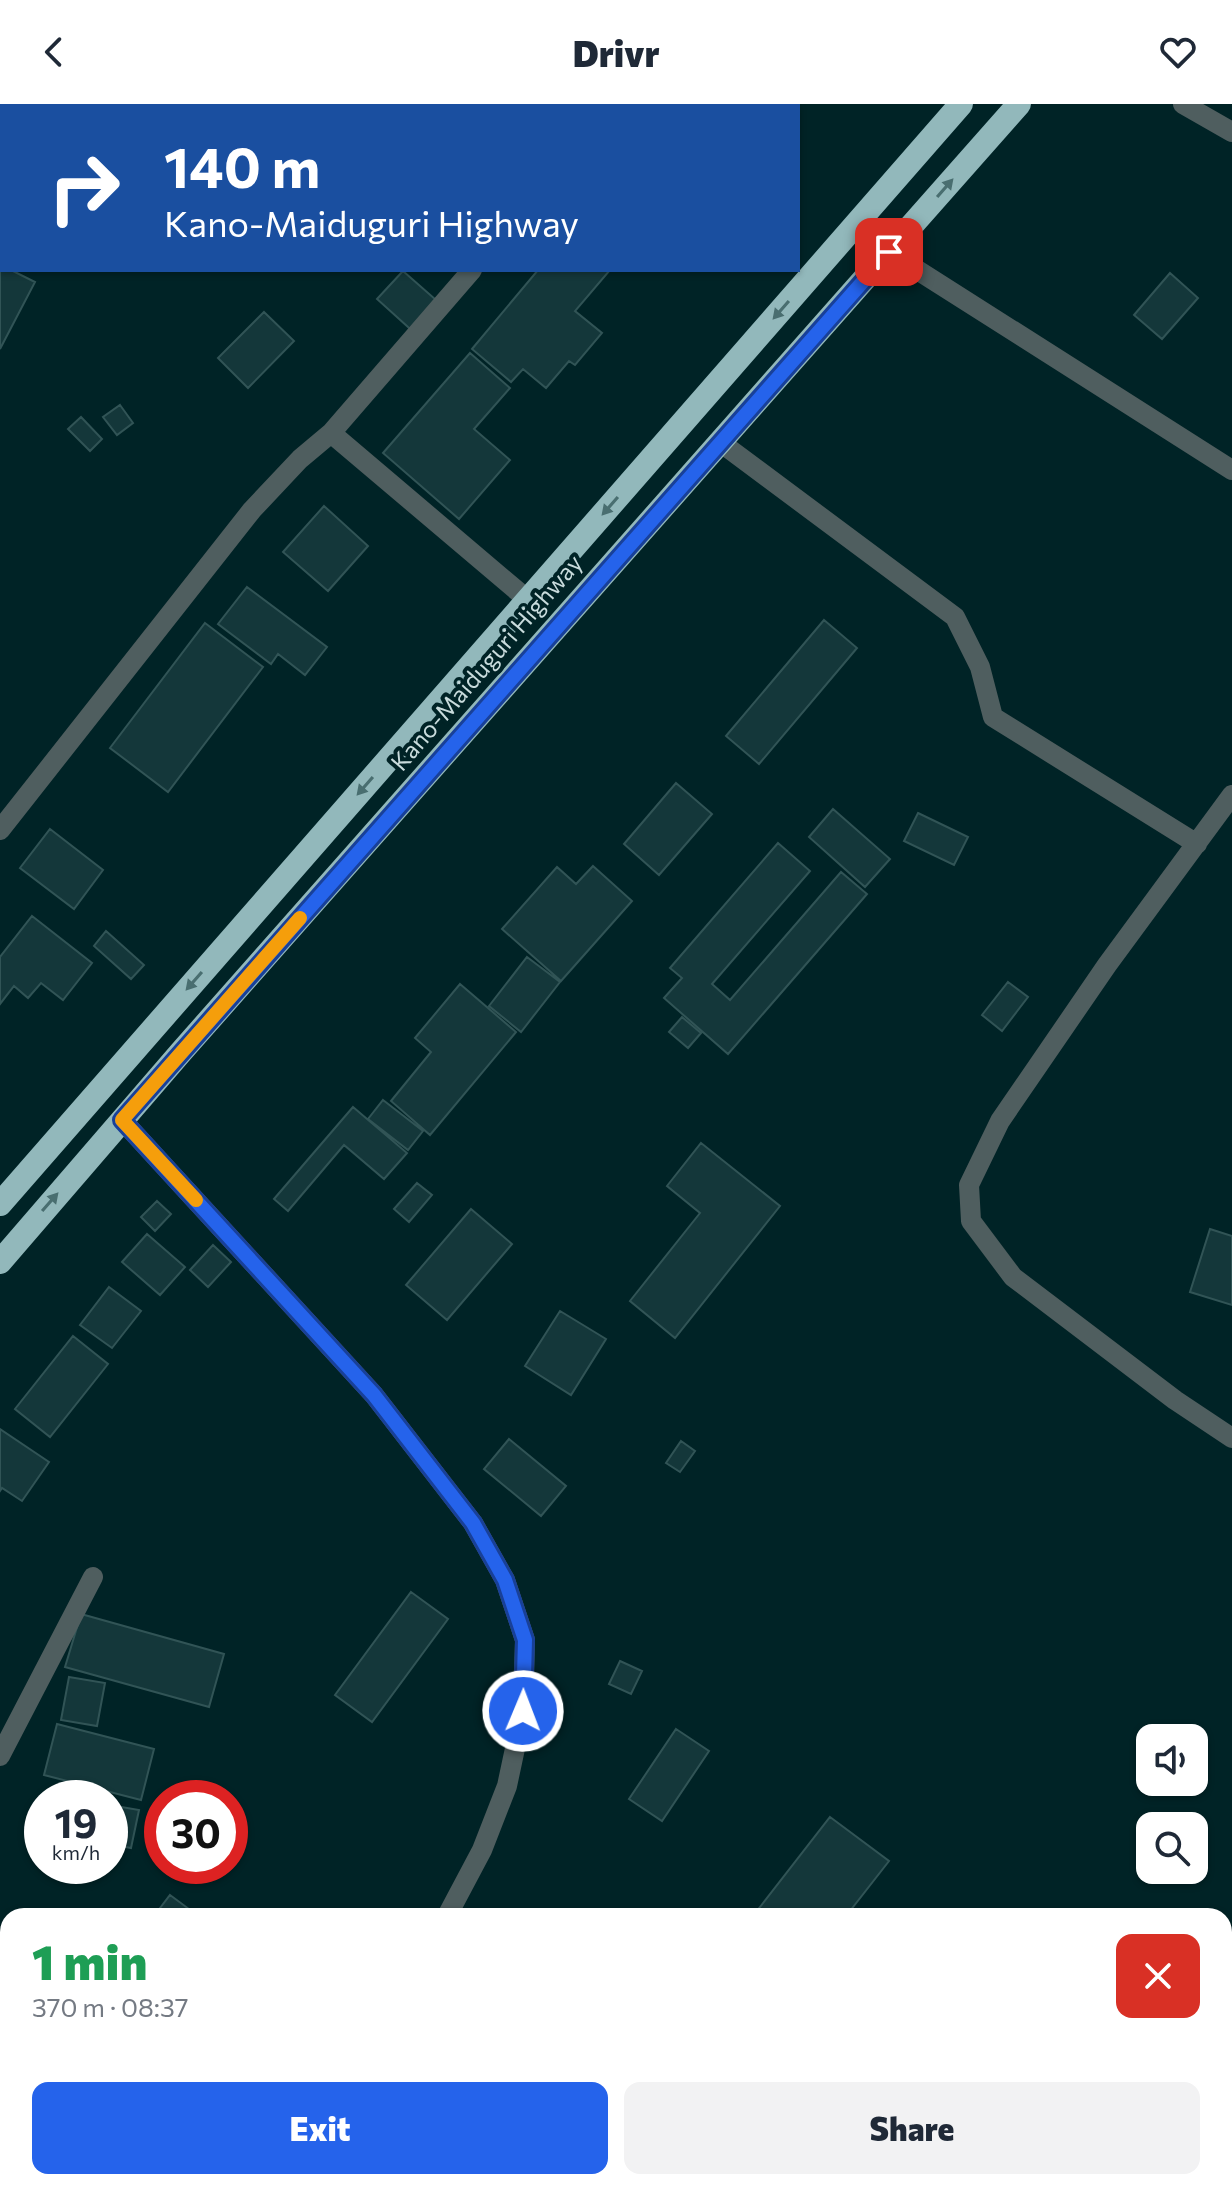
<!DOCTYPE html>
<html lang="en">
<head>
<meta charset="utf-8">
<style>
	body { margin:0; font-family:Commissioner,sans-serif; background:#f2f2f3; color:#1f2937; height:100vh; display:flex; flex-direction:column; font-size:30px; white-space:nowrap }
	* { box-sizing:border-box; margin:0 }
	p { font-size:26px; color:#747a83 }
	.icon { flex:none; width:44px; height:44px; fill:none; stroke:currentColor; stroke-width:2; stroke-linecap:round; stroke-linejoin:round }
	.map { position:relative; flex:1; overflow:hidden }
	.panel { position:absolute; left:0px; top:1804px; width:1232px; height:282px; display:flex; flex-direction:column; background:#fff; border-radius:24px 24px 0 0; box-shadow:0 2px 6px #0004 }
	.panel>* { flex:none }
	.banner { position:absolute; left:0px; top:0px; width:800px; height:168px; box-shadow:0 2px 6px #0004; background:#1a4fa0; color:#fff; overflow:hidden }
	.buttons { position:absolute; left:1136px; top:1620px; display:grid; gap:16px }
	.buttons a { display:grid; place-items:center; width:72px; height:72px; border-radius:16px; background:#fff; box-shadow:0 2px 6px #0004; font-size:40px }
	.speed { position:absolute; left:24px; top:1676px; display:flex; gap:16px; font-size:40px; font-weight:700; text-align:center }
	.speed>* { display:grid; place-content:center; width:104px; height:104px; border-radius:50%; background:#fff; box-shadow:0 2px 6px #0004; line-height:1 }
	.speed small { font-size:20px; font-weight:400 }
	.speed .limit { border:12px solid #d22; background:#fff; color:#111 }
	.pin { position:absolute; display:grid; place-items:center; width:68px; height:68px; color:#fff; margin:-34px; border-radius:16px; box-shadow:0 4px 12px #0006 }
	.me { position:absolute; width:88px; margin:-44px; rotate:1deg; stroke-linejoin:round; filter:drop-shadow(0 0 6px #0008) }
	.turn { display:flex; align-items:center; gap:28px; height:168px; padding:0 32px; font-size:36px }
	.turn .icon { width:104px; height:104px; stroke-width:2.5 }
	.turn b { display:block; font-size:56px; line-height:68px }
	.round { display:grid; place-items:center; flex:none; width:84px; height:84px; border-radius:16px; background:#f2f2f3 }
	.head { display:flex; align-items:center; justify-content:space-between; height:136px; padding:0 32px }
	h1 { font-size:48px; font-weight:800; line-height:60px; color:#1e9e55 }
	.primary-button { display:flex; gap:16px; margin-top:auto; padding:16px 32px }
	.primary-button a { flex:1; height:92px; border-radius:16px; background:#2563eb; color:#fff; font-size:32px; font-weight:800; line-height:92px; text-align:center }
	.primary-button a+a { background:#f2f2f3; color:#1f2937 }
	header { display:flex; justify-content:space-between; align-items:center; height:104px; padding:0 32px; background:#fff; font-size:36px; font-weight:800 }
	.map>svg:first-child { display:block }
	.building { fill:#14373a; stroke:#315456; stroke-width:2 }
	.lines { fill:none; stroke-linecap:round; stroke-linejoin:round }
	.minor { stroke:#4f5e5f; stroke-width:20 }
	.highway { stroke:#92b8bb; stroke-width:24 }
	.oneway { fill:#496e70 }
	.route-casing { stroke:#184099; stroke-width:20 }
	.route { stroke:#2563eb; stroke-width:14 }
	.slow { stroke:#f59e0b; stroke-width:14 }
	.labels { text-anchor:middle; stroke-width:8; stroke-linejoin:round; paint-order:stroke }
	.street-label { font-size:24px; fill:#c8dbdc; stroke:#002326 }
</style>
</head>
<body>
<header><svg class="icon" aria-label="back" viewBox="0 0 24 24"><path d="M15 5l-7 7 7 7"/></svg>Drivr<svg class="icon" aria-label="heart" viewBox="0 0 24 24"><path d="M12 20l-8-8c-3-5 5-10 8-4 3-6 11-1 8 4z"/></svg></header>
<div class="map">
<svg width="1232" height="2085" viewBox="0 0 1232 2085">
	<rect width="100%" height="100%" fill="#002326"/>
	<path class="building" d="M300 0H380L382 2H303Z
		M673 0H765L671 2Z
		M0 160 2 166H11L35 178 0 245Z
		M538 166H610L575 207 602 229 575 261 569 257 546 284 523 265 511 278 472 245Z
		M403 167 444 203 418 232 377 195Z
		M1170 169 1198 194 1162 235 1134 211Z
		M264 208 294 237 248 284 218 254Z
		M470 249 510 284 474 325 510 356 459 415 383 349Z
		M120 301 133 319 117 331 103 313Z
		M81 313 102 335 90 347 68 325Z
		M324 402 368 442 328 487 283 448Z
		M247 483 327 543 305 571 278 550 271 560 218 520Z
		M824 516 857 544 759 660 726 632Z
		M205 519 263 563 168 688 110 644Z
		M676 679 712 710 659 771 624 740Z
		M833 705 890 755 865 783 809 733Z
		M918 709 968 733 954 761 904 737Z
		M50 725 103 766 74 805 20 764Z
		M778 739 810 767 712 880 730 896 841 768 867 790 728 950 664 894 682 874 670 864Z
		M593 762 632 797 561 877 502 825 557 763 576 780Z
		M32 812 92 859 63 896 41 879 28 894 14 882 0 900V853Z
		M106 827 144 861 131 875 94 842Z
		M527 853 560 878 521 928 489 902Z
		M1008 878 1028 893 1002 927 982 911Z
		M460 880 516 928 430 1031 391 997 431 948 415 934Z
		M682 913 701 929 688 944 669 928Z
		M383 996 423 1027 408 1046 368 1015Z
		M353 1003 407 1049 384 1075 344 1041 288 1107 274 1095Z
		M701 1039 780 1102 675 1234 630 1197 700 1109 667 1082Z
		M417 1079 432 1091 409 1118 394 1105Z
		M157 1097 171 1110 155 1127 141 1113Z
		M471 1105 512 1140 447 1216 406 1181Z
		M1210 1125 1232 1132V1201L1190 1188Z
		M147 1130 185 1163 160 1191 122 1158Z
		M213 1141 231 1158 208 1183 190 1166Z
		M109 1183 141 1207 112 1244 80 1221Z
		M560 1207 606 1235 571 1291 525 1262Z
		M73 1232 108 1260 50 1333 15 1305Z
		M0 1325 49 1358 22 1397 2 1384 0 1387Z
		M509 1335 566 1382 541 1412 484 1365Z
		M681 1337 695 1347 680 1368 666 1359Z
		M411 1488 448 1515 372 1618 335 1591Z
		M81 1510 224 1550 209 1603 65 1563Z
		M620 1557 642 1567 631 1590 609 1580Z
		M69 1573 105 1579 97 1622 61 1616Z
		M57 1620 154 1645 141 1696 44 1671Z
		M676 1625 709 1647 662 1717 629 1695Z
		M110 1701 139 1706 131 1744 110 1740Z
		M830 1713 889 1757 846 1812H753Z
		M170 1791 197 1811 196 1812H154Z
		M0 2058 8 2064V2078H27L36 2085H0Z
		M715 2078H748L758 2085H710Z"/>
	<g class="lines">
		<path class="minor" d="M1183 0 1232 28
			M614 2 616 0
			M889 148 1232 366
			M331 329 528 496
			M720 338 955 513 980 563 993 613 1197 740
			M1232 691 1107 861 1000 1017 969 1081 971 1117 1013 1173 1175 1296 1232 1334
			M0 726 252 406 300 355 331 329 472 166
			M122 1016 374 1291 473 1419 505 1476 525 1536 523 1607 507 1682 482 1746 447 1812
			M0 1652 93 1473
			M304 2085 306 2078
			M896 2085 899 2078"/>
		<path class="highway" d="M0 1100 961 0
			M0 1158 181 948 1019 0"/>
	</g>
	<defs><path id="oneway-solid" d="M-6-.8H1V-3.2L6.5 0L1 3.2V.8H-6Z" transform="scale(2)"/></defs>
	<g class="oneway">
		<use href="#oneway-solid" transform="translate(945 84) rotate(-49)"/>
		<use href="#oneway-solid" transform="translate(781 206) rotate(131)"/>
		<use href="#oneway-solid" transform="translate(610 402) rotate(131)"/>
		<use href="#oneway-solid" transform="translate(365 682) rotate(131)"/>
		<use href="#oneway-solid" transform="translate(194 877) rotate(131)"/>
		<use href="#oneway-solid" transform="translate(50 1098) rotate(-49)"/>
	</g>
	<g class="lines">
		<g class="route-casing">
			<path id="route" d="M523 1607 525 1536 505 1476 473 1419 374 1291 122 1016 889 148"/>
		</g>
		<use href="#route" class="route"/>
		<path class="slow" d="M196 1096 122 1016 300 814"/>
	</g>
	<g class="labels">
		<g class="street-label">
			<text transform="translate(487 559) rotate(-49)" y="8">Kano-Maiduguri Highway</text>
		</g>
	</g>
</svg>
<div class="buttons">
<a><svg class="icon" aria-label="sound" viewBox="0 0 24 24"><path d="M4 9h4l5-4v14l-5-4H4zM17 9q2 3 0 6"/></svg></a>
<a><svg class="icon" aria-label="search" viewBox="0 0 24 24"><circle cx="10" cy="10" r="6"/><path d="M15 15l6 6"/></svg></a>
</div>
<div class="speed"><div>19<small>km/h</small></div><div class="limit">30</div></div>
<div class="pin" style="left:889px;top:148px;background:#d93025"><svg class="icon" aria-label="arrive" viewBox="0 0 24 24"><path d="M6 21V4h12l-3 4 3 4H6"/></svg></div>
<svg class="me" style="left:523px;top:1607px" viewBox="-20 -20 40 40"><circle r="17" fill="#2563eb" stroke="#fff" stroke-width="3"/><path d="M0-11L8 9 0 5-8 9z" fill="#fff"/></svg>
<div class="banner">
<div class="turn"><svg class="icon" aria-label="right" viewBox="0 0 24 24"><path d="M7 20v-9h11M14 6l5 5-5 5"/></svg><div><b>140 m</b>Kano-Maiduguri Highway</div></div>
</div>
<section class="panel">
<div class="head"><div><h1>1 min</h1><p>370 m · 08:37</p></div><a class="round" style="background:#d93025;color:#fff"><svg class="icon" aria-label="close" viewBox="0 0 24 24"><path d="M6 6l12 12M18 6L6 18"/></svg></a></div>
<div class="primary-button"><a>Exit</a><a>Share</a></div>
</section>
</div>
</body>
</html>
